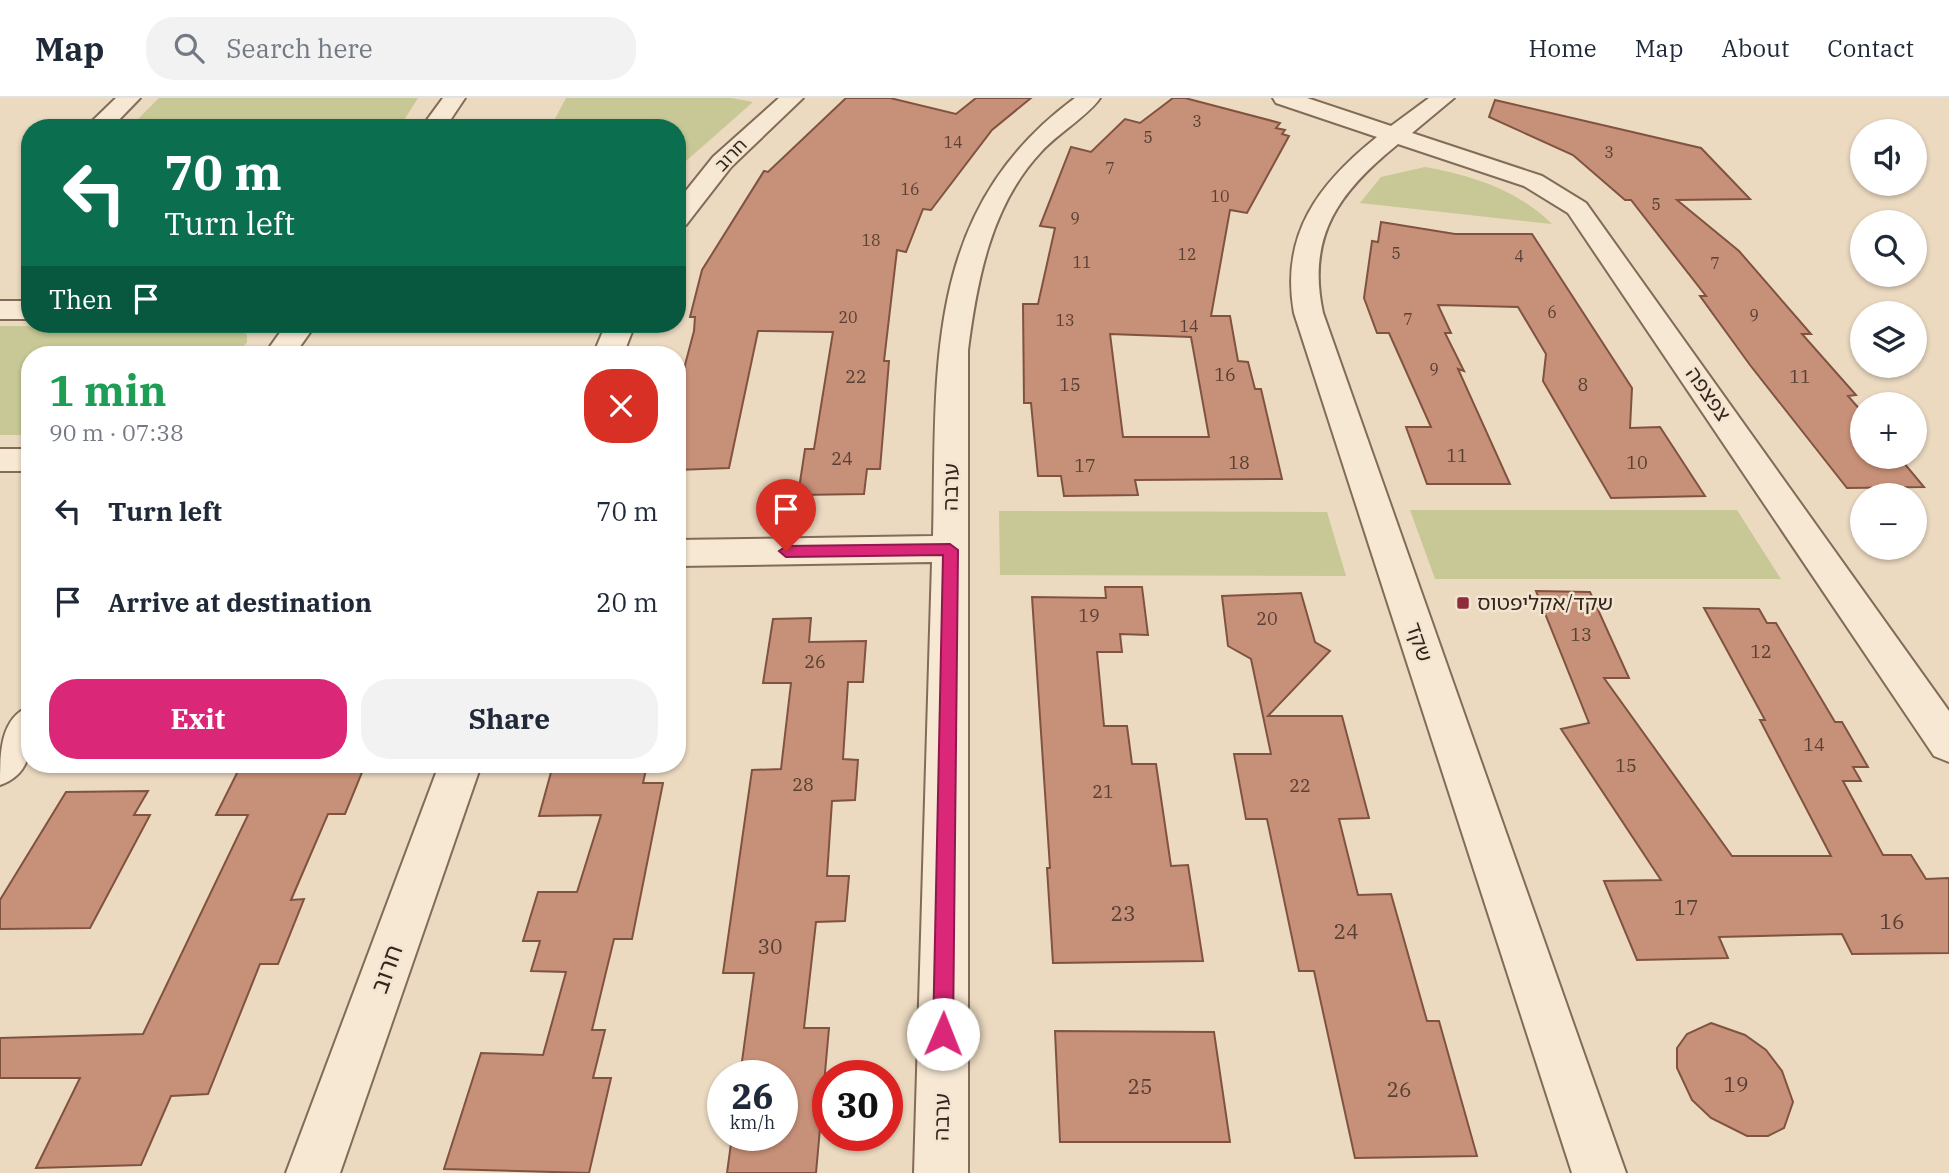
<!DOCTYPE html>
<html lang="en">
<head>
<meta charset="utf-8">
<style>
	body { margin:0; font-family:"IBM Plex Serif","Noto Sans Hebrew",serif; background:#f2f2f3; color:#1f2937; height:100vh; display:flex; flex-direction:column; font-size:26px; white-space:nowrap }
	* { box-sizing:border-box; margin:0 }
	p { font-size:23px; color:#747a83 }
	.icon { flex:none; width:38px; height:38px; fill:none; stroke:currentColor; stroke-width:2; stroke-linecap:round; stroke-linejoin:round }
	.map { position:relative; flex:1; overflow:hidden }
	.panel { position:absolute; left:21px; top:248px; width:665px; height:427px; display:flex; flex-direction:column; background:#fff; border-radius:28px; box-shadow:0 2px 5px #0004 }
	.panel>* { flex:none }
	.hud { position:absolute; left:21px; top:21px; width:665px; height:214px; border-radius:28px; box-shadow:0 2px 5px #0004; background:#0b6e4f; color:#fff; overflow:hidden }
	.fabs { position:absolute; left:1850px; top:21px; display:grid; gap:14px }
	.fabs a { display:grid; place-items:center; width:77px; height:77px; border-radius:50%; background:#fff; box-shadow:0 2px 5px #0004; font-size:35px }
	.speed { position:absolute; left:707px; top:962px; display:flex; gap:14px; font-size:35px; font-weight:700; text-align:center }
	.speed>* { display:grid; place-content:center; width:91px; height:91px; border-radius:50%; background:#fff; box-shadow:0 2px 5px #0004; line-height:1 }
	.speed small { font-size:18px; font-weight:400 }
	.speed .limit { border:10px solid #d22; background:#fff; color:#111 }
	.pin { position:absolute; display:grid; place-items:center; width:60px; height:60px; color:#fff; margin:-72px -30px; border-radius:50% 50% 50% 0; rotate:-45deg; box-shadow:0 0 7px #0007 }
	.pin .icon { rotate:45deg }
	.me { position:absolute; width:77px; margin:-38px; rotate:1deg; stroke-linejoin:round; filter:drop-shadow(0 0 5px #0008) }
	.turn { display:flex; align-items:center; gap:24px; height:147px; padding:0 28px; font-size:32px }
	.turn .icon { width:91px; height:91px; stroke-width:2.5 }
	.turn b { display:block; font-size:49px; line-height:60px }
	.then { display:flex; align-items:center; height:66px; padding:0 28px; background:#0003; gap:14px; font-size:26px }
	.round { display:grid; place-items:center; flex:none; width:74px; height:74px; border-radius:28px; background:#f2f2f3 }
	.overview { display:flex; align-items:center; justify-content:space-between; height:119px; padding:0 28px }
	h1 { font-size:42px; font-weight:700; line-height:52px; color:#1e9e55 }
	.action { display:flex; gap:14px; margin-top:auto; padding:14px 28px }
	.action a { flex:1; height:80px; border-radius:28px; background:#db2777; color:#fff; font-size:28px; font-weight:700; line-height:80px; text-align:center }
	.action a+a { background:#f2f2f3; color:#1f2937 }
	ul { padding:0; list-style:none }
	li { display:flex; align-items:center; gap:21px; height:91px; padding:0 28px }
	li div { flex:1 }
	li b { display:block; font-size:26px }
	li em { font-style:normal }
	header { display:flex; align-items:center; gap:42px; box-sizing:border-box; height:98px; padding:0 35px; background:#fff; border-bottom:2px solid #e0e1e3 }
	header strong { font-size:33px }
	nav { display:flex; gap:38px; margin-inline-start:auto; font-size:24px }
	.search { width:490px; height:63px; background:#f2f2f3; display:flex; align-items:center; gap:18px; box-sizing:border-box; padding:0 24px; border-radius:28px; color:#747a83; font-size:26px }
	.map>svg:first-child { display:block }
	.green { fill:#c7c895 }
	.building { fill:#c79078; stroke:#805341; stroke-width:2; fill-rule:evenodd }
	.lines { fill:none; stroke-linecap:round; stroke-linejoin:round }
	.minor-casing { stroke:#826b59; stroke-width:4 }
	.minor { fill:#f6e8d3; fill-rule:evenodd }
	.route { fill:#db2777; stroke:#8e194d; stroke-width:2 }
	.poi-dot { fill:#8e2d39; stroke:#f3e4cf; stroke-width:2.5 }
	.labels { text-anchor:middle; stroke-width:5; stroke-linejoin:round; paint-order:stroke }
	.far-number-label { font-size:16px; fill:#584034 }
	.far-street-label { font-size:18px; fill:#33251d; stroke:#f3e4cf }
	.number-label { font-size:18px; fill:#584034 }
	.street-label { font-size:21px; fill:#33251d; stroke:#f3e4cf }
	.poi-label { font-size:21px; fill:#33251d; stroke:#f3e4cf; text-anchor:start }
	.near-number-label { font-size:21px; fill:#584034 }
	.near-street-label { font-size:24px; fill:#33251d; stroke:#f3e4cf }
</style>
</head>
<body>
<header>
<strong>Map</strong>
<div class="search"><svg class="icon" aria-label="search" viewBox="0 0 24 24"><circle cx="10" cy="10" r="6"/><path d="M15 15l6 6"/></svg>Search here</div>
<nav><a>Home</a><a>Map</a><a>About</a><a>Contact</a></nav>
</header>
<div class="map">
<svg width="1949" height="1075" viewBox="0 0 1949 1075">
	<rect width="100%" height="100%" fill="#ebd9c0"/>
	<path class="green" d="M159 0H418L399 30H129Z
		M566 0H731L753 4 677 71V30H550Z
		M1425 69C1471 77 1518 92 1552 126L1360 105 1381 79Z
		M0 228 224 229 247 236V244L237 257H30V337H0Z
		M1410 412H1737L1781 481H1435Z
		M999 413 1327 414 1346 478 1000 477Z"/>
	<path class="building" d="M846 0H890L956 16 976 0H1031L992 32 931 112 923 111 906 154 897 152 884 263H889L880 371H867L864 396 798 397 805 351H814L833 234 758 233 729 370 677 372V297L694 233 695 219H690L702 172 764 73 768 74Z
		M1173 0H1185L1280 25 1276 30 1285 32 1282 36 1289 38 1247 115 1230 112 1211 218H1230L1238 263 1248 264 1255 291H1261L1282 381 1135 382 1138 397 1064 398 1061 378H1038L1031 305H1024L1023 206H1038L1055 130 1040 128 1071 49 1091 54 1125 21 1140 25ZM1110 236 1191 239 1209 339H1123Z
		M1495 2 1701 50 1750 101 1677 102 1739 153 1811 236H1802L1856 297 1848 298 1862 314V359H1899L1924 389 1847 390 1750 267 1700 198H1706L1631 102H1625L1573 57 1489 19Z
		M1381 124 1455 136H1532L1632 290 1630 330 1660 329 1705 398 1611 400 1543 283 1546 256 1518 209 1438 207 1451 235H1445L1464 273 1458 271 1510 386H1427L1406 329H1431L1389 235H1377L1364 200 1372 143 1378 144Z
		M1105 489H1142L1148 537 1120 536 1122 554H1097L1104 628H1127L1132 666H1156L1171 768 1188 767 1203 863 1053 865 1047 770H1050L1032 499 1106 500Z
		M1536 493 1590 494 1629 580H1604L1732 758H1831L1760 622H1765L1704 510 1759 511 1767 525H1776L1835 624H1842L1868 669H1853L1861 683H1843L1883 757H1911L1926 781 1949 780V855L1852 856 1842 836 1719 839 1728 860 1637 862 1604 783 1661 782 1561 631 1589 625Z
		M1301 495 1315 544 1330 553 1268 618H1342L1369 720 1339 721 1358 797 1391 796 1427 923H1439L1477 1058 1355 1060 1314 873H1299L1267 721H1246L1234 656H1271L1251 561 1228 548 1222 498Z
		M811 520 809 544 866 543 863 584H848L843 661 858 662 855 702 832 703 827 778H849L845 823 816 824 804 930H829L816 1075H727L732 1038H782V978H740L754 875H723L752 672 781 671 791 585H763L773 521Z
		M241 667H365L345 716H328L291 802 304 801 278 866H260L208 996 171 998 141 1067 36 1070 80 980H0V940L143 936 248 717H216Z
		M553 667H647L643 685H663L632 841H614L592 932H605L593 980H611L589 1075 444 1071 481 955 543 957 566 874 531 873 540 843H523L538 794H577L601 717 539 718Z
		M148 693 134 717H150L90 830 0 831V802L66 694Z
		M1711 925 1745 937 1766 952 1782 973 1793 1004 1784 1030 1768 1038H1747L1711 1020 1692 1002 1677 970V950L1687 936Z
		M1055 933 1214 934 1230 1044H1060Z"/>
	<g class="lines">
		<g class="minor-casing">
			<path id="minor" d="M116 0H140L111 30H85Z
				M443 0H465L445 30H421Z
				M779 0H803L731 69 686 127 677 129V104L713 59Z
				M1075 0H1100C1089 17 1057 36 1041 54 991 107 977 182 968 252V1075H914L932 464 677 468V442L933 438C937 269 922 113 1075 0Z
				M1273 0H1307L1391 28 1429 0H1454L1412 35 1542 78 1586 105 1949 613V664L1934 658 1568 115 1524 88 1398 46C1340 93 1306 137 1323 215L1626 1075H1572L1294 215C1280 137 1318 86 1377 39L1276 5Z
				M0 203H30V221H0Z
				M286 226H316L294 257H264Z
				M606 226H635L623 257H593Z
				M0 351H30V373H0Z
				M30 608C30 641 37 674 0 687 0 655 0 620 30 608Z
				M439 667H481L340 1075H286Z"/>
		</g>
		<use href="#minor" class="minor"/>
	</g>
	<path class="route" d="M950 446 958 452 953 936 950 943 943 946 936 943 933 936 943 457 786 459 779 453 786 448Z"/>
	<rect class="poi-dot" x="1456" y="498" width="14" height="14" rx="3.5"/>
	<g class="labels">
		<g class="far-number-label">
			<text x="1197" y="29">3</text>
			<text x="1148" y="45">5</text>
			<text x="953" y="50">14</text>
			<text x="1609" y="60">3</text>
			<text x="1110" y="76">7</text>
			<text x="910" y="97">16</text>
			<text x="1220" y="104">10</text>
			<text x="1656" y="112">5</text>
			<text x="1075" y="126">9</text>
			<text x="871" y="148">18</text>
			<text x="1396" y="161">5</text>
			<text x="1187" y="162">12</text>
			<text x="1519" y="164">4</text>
			<text x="1082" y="170">11</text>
			<text x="1715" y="171">7</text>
			<text x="1552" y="220">6</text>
			<text x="1754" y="223">9</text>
			<text x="848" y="225">20</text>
			<text x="1408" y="227">7</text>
			<text x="1065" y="228">13</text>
			<text x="1189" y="234">14</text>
			<text x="1434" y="277">9</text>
		</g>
		<g class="far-street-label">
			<text transform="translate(731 57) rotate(-46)" y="6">חרוב</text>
		</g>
		<g class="number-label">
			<text x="1225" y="283">16</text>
			<text x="856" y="285">22</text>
			<text x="1800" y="285">11</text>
			<text x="1070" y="293">15</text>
			<text x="1583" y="293">8</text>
			<text x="1457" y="364">11</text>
			<text x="842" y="367">24</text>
			<text x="1239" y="371">18</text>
			<text x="1637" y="371">10</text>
			<text x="1085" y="374">17</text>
			<text x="1089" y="524">19</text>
			<text x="1267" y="527">20</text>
			<text x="1581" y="543">13</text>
			<text x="1761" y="560">12</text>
			<text x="815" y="570">26</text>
			<text x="1814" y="653">14</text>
			<text x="1626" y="674">15</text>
			<text x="803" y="693">28</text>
			<text x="1300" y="694">22</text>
			<text x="1103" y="700">21</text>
		</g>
		<g class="street-label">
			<text transform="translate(1708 296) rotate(55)" y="7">צפצפה</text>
			<text transform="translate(951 389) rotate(-89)" y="7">ערבה</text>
			<text transform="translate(1419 544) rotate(71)" y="7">שקד</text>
			<text transform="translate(942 1019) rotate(-89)" y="7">ערבה</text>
		</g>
		<g class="poi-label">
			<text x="1477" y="512">שקד/אקליפטוס</text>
		</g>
		<g class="near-number-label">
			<text x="1686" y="817">17</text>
			<text x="1123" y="823">23</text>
			<text x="1892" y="831">16</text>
			<text x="1346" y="841">24</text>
			<text x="770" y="856">30</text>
			<text x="1736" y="994">19</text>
			<text x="1140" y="996">25</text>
			<text x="1399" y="999">26</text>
		</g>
		<g class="near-street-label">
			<text transform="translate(387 871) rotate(-70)" y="8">חרוב</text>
		</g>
	</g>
</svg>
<div class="fabs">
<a><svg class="icon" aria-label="sound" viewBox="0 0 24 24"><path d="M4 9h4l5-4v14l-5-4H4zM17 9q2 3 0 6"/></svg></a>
<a><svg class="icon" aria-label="search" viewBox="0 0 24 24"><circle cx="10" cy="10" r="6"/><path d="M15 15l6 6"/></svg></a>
<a><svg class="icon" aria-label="layers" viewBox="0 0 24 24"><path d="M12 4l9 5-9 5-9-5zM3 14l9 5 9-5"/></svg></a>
<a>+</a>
<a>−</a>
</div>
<div class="speed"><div>26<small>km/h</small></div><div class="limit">30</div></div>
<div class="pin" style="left:786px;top:453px;background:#d93025"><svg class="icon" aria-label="arrive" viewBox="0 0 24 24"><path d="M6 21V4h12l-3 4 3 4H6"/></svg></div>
<svg class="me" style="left:943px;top:936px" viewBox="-20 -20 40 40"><circle r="19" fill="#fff"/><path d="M0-13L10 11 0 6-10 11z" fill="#db2777"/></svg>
<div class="hud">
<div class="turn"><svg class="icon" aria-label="left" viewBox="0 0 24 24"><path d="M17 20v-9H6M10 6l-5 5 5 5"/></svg><div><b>70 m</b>Turn left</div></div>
<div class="then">Then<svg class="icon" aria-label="arrive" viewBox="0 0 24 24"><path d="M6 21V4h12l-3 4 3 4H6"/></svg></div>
</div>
<section class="panel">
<div class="overview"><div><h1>1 min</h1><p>90 m · 07:38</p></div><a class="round" style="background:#d93025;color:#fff"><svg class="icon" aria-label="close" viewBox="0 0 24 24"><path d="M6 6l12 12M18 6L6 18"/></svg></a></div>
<ul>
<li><svg class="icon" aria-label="left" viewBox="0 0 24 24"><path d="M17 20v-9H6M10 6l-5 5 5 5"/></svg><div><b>Turn left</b></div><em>70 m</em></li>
<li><svg class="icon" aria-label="arrive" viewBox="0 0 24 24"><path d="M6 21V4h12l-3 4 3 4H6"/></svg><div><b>Arrive at destination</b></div><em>20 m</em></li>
</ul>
<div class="action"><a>Exit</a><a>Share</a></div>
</section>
</div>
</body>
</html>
